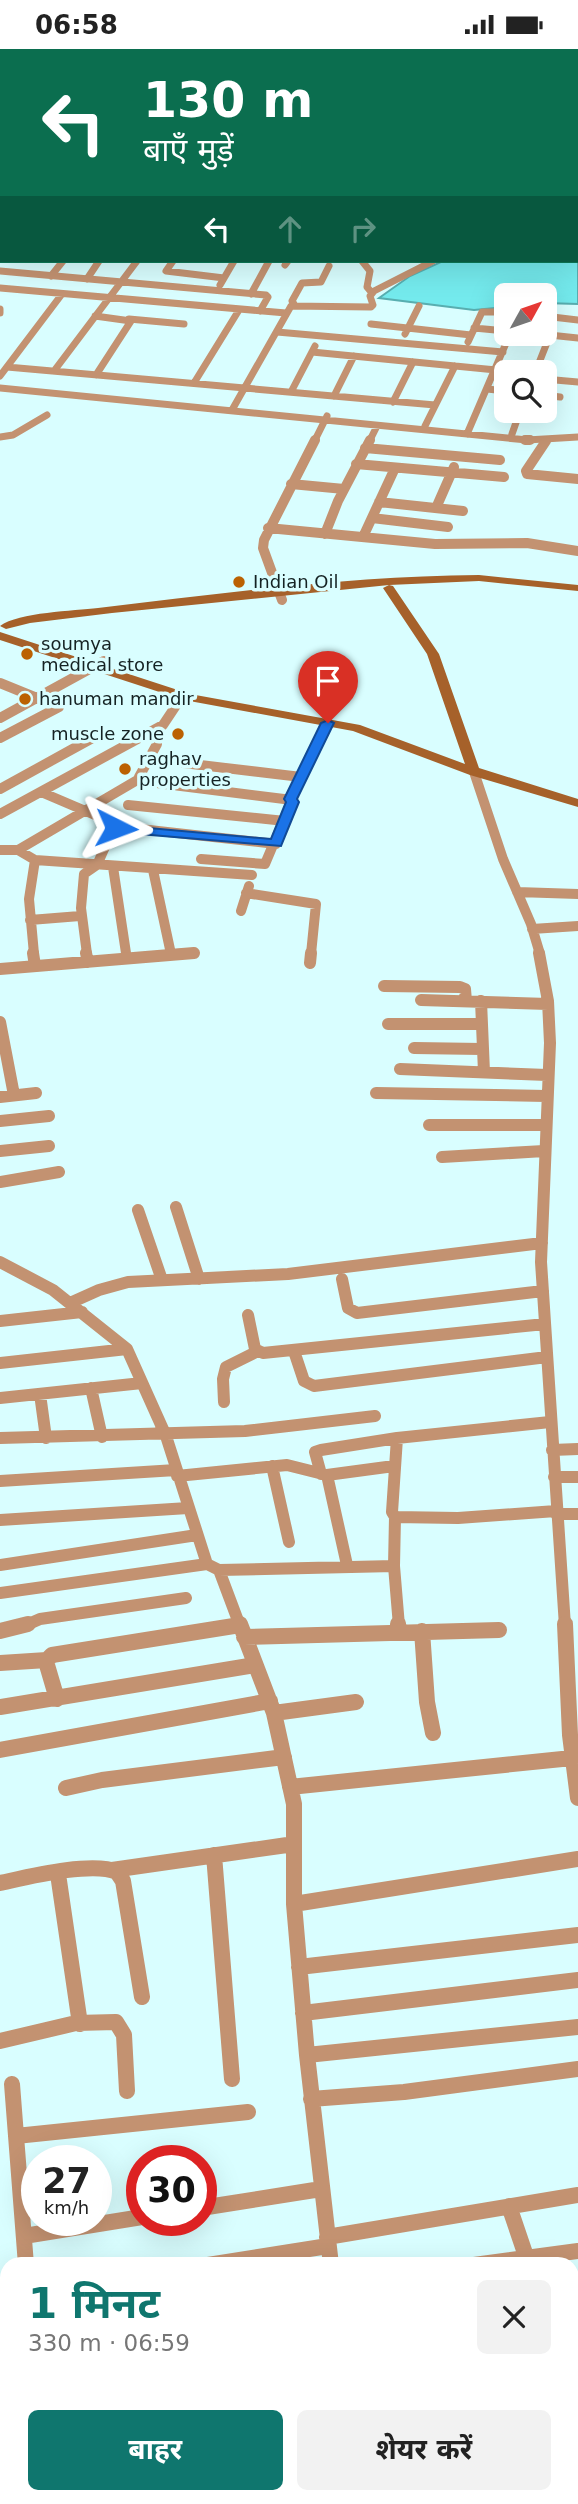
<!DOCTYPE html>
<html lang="hi">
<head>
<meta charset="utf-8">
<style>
	body { margin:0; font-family:"DejaVu Sans","Noto Sans Devanagari",sans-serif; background:#f2f2f2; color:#222; height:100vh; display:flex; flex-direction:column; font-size:26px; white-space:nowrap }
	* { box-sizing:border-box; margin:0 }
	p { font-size:23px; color:#767676 }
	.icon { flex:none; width:38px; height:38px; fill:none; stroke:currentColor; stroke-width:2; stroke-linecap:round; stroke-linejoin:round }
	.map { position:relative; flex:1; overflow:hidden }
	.panel { position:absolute; left:0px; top:2208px; width:579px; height:247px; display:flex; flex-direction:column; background:#fff; border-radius:21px 21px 0 0; box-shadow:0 7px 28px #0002 }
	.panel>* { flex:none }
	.hud { position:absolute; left:0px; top:0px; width:579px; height:214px; box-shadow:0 7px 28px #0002; background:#0b6e4f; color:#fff; overflow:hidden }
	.needle { width:46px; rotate:50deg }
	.fabs { position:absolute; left:494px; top:234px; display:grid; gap:14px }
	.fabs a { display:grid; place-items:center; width:63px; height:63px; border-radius:10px; background:#fff; box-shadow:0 7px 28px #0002; font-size:35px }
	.speed { position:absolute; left:21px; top:2096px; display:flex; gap:14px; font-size:35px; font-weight:700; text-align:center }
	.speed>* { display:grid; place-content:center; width:91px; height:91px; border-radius:50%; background:#fff; box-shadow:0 7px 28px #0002; line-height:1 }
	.speed small { font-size:18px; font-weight:400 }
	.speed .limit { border:10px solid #d22; background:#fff; color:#111 }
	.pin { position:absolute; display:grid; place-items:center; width:60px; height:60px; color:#fff; margin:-72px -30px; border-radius:50% 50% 50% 0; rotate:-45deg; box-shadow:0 0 7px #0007 }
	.pin .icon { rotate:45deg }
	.me { position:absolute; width:77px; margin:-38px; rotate:93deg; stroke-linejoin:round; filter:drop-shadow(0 0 5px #0008) }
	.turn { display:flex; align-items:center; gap:24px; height:147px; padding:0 28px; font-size:32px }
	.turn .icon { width:91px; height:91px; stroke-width:2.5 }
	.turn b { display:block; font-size:49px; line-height:60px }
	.lanes { display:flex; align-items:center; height:66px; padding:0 28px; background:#0003; justify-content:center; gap:35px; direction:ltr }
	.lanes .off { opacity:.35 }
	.round { display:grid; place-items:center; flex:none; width:74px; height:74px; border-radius:10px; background:#f2f2f2 }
	.summary { display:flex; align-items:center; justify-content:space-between; height:119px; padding:0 28px }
	h1 { font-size:42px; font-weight:700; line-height:52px; color:#0f766e }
	.action { display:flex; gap:14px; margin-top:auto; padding:14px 28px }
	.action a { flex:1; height:80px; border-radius:10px; background:#0f766e; color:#fff; font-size:28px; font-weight:700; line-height:80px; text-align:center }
	.action a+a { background:#f2f2f2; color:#222 }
	.status { display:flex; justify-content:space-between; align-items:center; height:49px; padding:0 35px; background:#fff; direction:ltr }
	.status svg { height:19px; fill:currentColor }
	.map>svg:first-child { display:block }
	.water { fill:#74eaed; stroke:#58aeb0; stroke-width:2 }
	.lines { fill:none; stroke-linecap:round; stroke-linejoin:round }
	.street-far3 { stroke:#c39271; stroke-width:7 }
	.street-far2 { stroke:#c39271; stroke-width:10 }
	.street-far1 { stroke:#c39271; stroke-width:12 }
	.street { stroke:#c39271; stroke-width:16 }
	.secondary { fill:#a6612a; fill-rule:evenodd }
	.route { fill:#1a73e8; stroke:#114b97; stroke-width:2 }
	.poi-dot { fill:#bb6102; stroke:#d9feff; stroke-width:2.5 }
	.labels { text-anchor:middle; stroke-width:7; stroke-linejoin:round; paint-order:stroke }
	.far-poi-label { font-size:18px; fill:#152223; stroke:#d9feff; text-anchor:start }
</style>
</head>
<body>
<div class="status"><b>06:58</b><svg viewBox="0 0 49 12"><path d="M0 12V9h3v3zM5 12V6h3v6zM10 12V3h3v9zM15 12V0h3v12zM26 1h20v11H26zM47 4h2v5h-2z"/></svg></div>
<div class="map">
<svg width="578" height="2455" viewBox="0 0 578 2455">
	<rect width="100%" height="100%" fill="#d9feff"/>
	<path class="water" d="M443 212H578V255L544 254V247H506V258L474 261 379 249 410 227Z"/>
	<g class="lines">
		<path class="street-far3" d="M433 2 438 0
			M173 212 166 222 224 229
			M362 212 370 222 367 238 372 244
			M285 216 288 212
			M0 222 266 246 268 248 260 262
			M51 227 63 212
			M87 230 99 212
			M220 236 234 212
			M0 239 286 264
			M251 245 269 212
			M294 255 292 252 302 234 321 233 329 217
			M0 260V264
			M95 267 131 272 96 326
			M544 267 578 271
			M129 270 184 275
			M371 275 471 286
			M474 279 506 282
			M277 283 503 303
			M405 285 419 257
			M540 285 578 289
			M468 293 482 263H506
			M312 303 496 321
			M7 318 435 356
			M54 322 137 212
			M535 324 550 286
			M0 327 62 245
			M544 330 578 333
			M194 334 239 261
			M0 339 527 391 578 388
			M487 340 506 342
			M291 343 315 297
			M544 346 560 348
			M334 347 354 307
			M393 353 413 313
			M232 361 291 257 371 258 373 256 370 247 374 242 433 212
			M425 377 455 317
			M467 385 510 285
			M512 385 520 362
			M0 388 13 386 47 366
			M314 393 327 367
			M369 393 377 377"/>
		<path class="street-far2" d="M525 391H530
			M546 392 526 422 527 425 578 430
			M365 399 500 411
			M356 415 504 428
			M291 435 344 440
			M379 453 463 462
			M436 459 454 418
			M372 469 448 478
			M268 479 435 495 527 494 578 502
			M325 485 338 452 370 391
			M363 488 395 419
			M282 551 263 499 264 491 315 391
			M0 634 59 658 0 689
			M0 669 104 612
			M158 679 157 695 139 728 141 732 292 751 265 815 201 810
			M150 710 301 728
			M474 723 503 810 531 875 540 905
			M139 730 18 801 35 811 252 826
			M0 740 98 686
			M41 743 116 775
			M291 750 328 674
			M128 756 285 772
			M0 765 163 676 183 646
			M0 801H18
			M113 818 126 904
			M153 821 171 905
			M517 843 578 845
			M246 844 316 855 311 905
			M241 862 249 837
			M30 871 80 867
			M532 880 578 877
			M34 905 29 850 35 811
			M87 905 81 859 84 825 97 816 112 782 122 778 276 795
			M177 905 194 904"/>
		<path class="street-far1" d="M33 904 35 917
			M86 904 88 913
			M539 904 548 952 550 994 541 1213 565 1577
			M310 914 311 904
			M0 920 194 904
			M384 937 460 938 465 940 466 952
			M421 951 548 955
			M481 952 484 1023
			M0 973 14 1046
			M388 975H481
			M414 999 482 1000
			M400 1020 547 1026
			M376 1044 546 1047
			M0 1048 36 1044
			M0 1072 49 1067
			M429 1076H545
			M0 1102 49 1097
			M442 1108 544 1102
			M0 1133 59 1123
			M176 1158 199 1230
			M138 1161 162 1231
			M0 1213 53 1241 127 1300 166 1387 207 1515 219 1521 240 1577
			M342 1230 348 1259 357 1264 543 1242
			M70 1254 99 1241 128 1233 288 1225 542 1194
			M248 1266 255 1300 263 1304 545 1275
			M0 1272 82 1263
			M294 1302 304 1332 314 1337 547 1308
			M0 1314 127 1300
			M91 1339 102 1388
			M40 1345 46 1389
			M0 1349 142 1334
			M224 1353 223 1330 226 1318 258 1302
			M0 1389 245 1382 375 1367
			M397 1389 392 1463 395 1468 458 1469 556 1462
			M552 1401 578 1400
			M272 1417 289 1493
			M321 1425 315 1403 321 1401 397 1389 550 1373
			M327 1426 347 1516
			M177 1427 287 1416 327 1426 394 1417
			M554 1428H578
			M0 1432 176 1421
			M556 1465H578
			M395 1468 394 1517 399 1577
			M0 1471 188 1459
			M0 1516 197 1486
			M219 1521 394 1517
			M0 1544 207 1515
			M24 1577 40 1570 186 1549
			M235 1577 240 1576"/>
		<path class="street" d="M240 1575 274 1664 294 1755V1855L307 2006 331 2216
			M398 1575 399 1582
			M565 1575 570 1686 578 1749
			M0 1582 28 1575
			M422 1582 427 1653 433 1684
			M244 1588 499 1581
			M0 1614 47 1611
			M57 1650 47 1616V1611L52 1606 240 1576
			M0 1658 255 1616
			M274 1664 356 1653
			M0 1701 270 1652
			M290 1738 572 1709
			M66 1739 102 1731 284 1708
			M214 1806 232 2030
			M112 1821 294 1795
			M58 1825 80 1975
			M0 1834C28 1828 92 1812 117 1823L123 1832 142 1948
			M294 1855 578 1810
			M299 1918 578 1886
			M303 1964 578 1931
			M0 1992 76 1974 116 1973 124 1986 127 2042
			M307 2006 578 1978
			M12 2035 26 2216
			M311 2050 404 2043 578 2020
			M16 2087 248 2063
			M509 2157 528 2213
			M201 2159 321 2140
			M24 2187 142 2168
			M327 2188 578 2146
			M208 2216 328 2197
			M474 2216 578 2202
			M572 2253 578 2252
			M572 2302 578 2301
			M0 2308 7 2307
			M572 2400H578
			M392 2448 394 2455"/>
		<path class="secondary" d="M359 0H370L357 2Z
			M0 91H2V97H0Z
			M0 131H2V137H0Z
			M479 526 578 536V542L479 532 389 536 393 537 439 605 479 719 578 750V758L470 726 353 682 184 651 0 591V583L190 645 360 676 465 715 427 605 383 539 389 536 112 564 30 574 6 580 0 577C19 563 74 562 98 559 224 544 352 527 479 526Z"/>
	</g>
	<path class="route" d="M328 671 334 674 297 750 299 753 281 797 116 783 109 779 116 776 271 790 286 753 284 750 321 674Z"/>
	<g class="poi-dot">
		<circle cx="239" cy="533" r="7"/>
		<circle cx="27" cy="605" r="7"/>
		<circle cx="25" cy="650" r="7"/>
		<circle cx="178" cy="685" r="7"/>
		<circle cx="125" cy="720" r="7"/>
	</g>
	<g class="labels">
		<g class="far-poi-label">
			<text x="253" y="539">Indian Oil</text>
			<text x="41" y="601">soumya<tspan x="41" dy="21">medical store</tspan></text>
			<text x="39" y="656">hanuman mandir</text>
			<text x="164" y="691" text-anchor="end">muscle zone</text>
			<text x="139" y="716">raghav<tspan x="139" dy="21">properties</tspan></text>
		</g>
	</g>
</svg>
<div class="fabs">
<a><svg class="needle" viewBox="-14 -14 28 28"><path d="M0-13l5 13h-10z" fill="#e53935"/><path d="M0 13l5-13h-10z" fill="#767676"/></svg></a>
<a><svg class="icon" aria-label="search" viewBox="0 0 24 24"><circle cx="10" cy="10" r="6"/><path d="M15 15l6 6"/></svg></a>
</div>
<div class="speed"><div>27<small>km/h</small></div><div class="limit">30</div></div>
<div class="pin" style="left:328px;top:674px;background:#d93025"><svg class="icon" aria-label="arrive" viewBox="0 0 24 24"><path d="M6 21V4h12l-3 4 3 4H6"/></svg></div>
<svg class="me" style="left:116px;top:779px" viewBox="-20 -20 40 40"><path d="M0-17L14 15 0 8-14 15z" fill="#1a73e8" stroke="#fff" stroke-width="4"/></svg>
<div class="hud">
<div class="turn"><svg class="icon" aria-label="left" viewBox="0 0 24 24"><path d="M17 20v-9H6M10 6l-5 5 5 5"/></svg><div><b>130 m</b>बाएँ मुड़ें</div></div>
<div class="lanes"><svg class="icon" aria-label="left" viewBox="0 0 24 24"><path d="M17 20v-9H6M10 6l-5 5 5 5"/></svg><svg class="icon off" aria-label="ahead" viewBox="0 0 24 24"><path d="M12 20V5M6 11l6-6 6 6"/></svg><svg class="icon off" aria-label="right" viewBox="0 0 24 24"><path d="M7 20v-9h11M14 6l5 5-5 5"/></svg></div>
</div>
<section class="panel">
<div class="summary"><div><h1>1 मिनट</h1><p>330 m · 06:59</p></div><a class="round"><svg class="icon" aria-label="close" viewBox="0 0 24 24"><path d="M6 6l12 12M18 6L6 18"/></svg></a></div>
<div class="action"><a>बाहर</a><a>शेयर करें</a></div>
</section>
</div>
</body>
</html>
